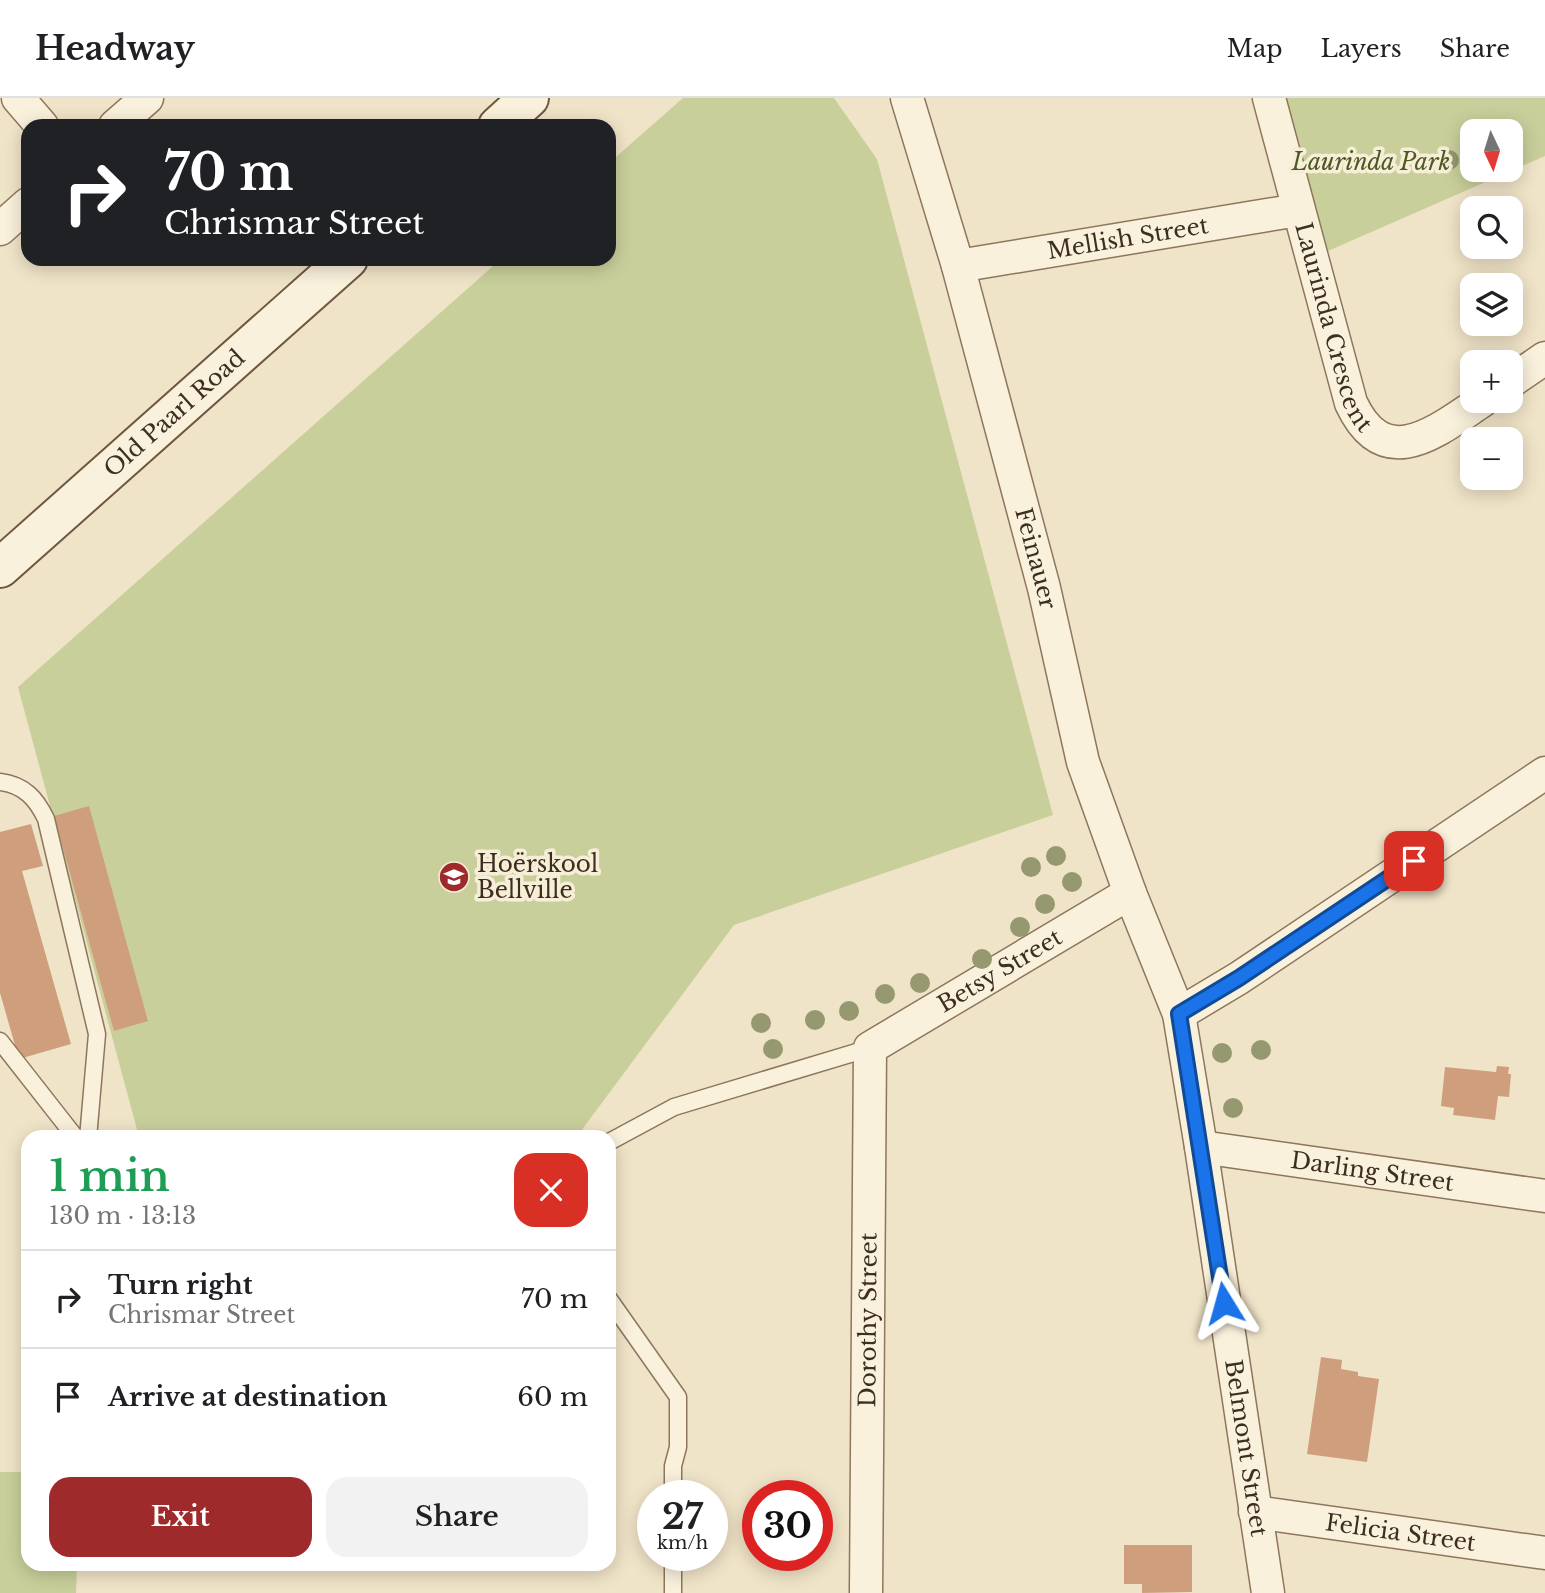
<!DOCTYPE html>
<html lang="en">
<head>
<meta charset="utf-8">
<style>
	body { margin:0; font-family:"Libre Baskerville",serif; background:#f2f2f2; color:#202124; height:100vh; display:flex; flex-direction:column; font-size:26px; white-space:nowrap }
	* { box-sizing:border-box; margin:0 }
	p { font-size:23px; color:#757577 }
	.icon { flex:none; width:38px; height:38px; fill:none; stroke:currentColor; stroke-width:2; stroke-linecap:round; stroke-linejoin:round }
	.map { position:relative; flex:1; overflow:hidden }
	.drawer { position:absolute; left:21px; top:1032px; width:595px; height:441px; display:flex; flex-direction:column; background:#fff; border-radius:21px; box-shadow:0 4px 18px #0003 }
	.drawer>* { flex:none }
	.hud { position:absolute; left:21px; top:21px; width:595px; height:147px; border-radius:21px; box-shadow:0 4px 18px #0003; background:#202124; color:#fff; overflow:hidden }
	.needle { width:46px; rotate:176deg }
	.buttons { position:absolute; left:1460px; top:21px; display:grid; gap:14px }
	.buttons a { display:grid; place-items:center; width:63px; height:63px; border-radius:14px; background:#fff; box-shadow:0 4px 18px #0003; font-size:35px }
	.speed { position:absolute; left:637px; top:1382px; display:flex; gap:14px; font-size:35px; font-weight:700; text-align:center }
	.speed>* { display:grid; place-content:center; width:91px; height:91px; border-radius:50%; background:#fff; box-shadow:0 4px 18px #0003; line-height:1 }
	.speed small { font-size:18px; font-weight:400 }
	.speed .limit { border:10px solid #d22; background:#fff; color:#111 }
	.pin { position:absolute; display:grid; place-items:center; width:60px; height:60px; color:#fff; margin:-30px; border-radius:14px; box-shadow:0 4px 10px #0006 }
	.me { position:absolute; width:77px; margin:-38px; rotate:352deg; stroke-linejoin:round; filter:drop-shadow(0 0 5px #0008) }
	.turn { display:flex; align-items:center; gap:24px; height:147px; padding:0 28px; font-size:32px }
	.turn .icon { width:91px; height:91px; stroke-width:2.5 }
	.turn b { display:block; font-size:49px; line-height:60px }
	.round { display:grid; place-items:center; flex:none; width:74px; height:74px; border-radius:21px; background:#f2f2f2 }
	.overview { display:flex; align-items:center; justify-content:space-between; height:119px; padding:0 28px }
	h1 { font-size:42px; font-weight:600; line-height:52px; color:#1e9e55 }
	.button { display:flex; gap:14px; margin-top:auto; padding:14px 28px }
	.button a { flex:1; height:80px; border-radius:21px; background:#9e2a2b; color:#fff; font-size:28px; font-weight:600; line-height:80px; text-align:center }
	.button a+a { background:#f2f2f2; color:#202124 }
	ul { padding:0; list-style:none }
	li { display:flex; align-items:center; gap:21px; height:98px; padding:0 28px; border-top:2px solid #e0e0e0 }
	li div { flex:1 }
	li b { display:block; font-size:26px }
	li em { font-style:normal }
	header { display:flex; align-items:center; gap:42px; box-sizing:border-box; height:98px; padding:0 35px; background:#fff; border-bottom:2px solid #e0e0e0 }
	header strong { font-size:33px }
	nav { display:flex; gap:38px; margin-inline-start:auto; font-size:24px }
	.map>svg:first-child { display:block }
	.green { fill:#c9cf9b; fill-rule:evenodd }
	.building { fill:#cf9f7d }
	.lines { fill:none; stroke-linecap:round; stroke-linejoin:round }
	.lane-casing { stroke:#8d765c; stroke-width:19 }
	.street-casing { stroke:#8d765c; stroke-width:35 }
	.secondary-casing { stroke:#6f573f; stroke-width:42 }
	.lane { stroke:#faf1dc; stroke-width:16 }
	.street { stroke:#faf1dc; stroke-width:32 }
	.secondary { stroke:#faf1dc; stroke-width:38 }
	.tree { fill:#96986f }
	.route-casing { stroke:#114b97; stroke-width:18 }
	.route { stroke:#1a73e8; stroke-width:12 }
	.labels { text-anchor:middle; stroke-width:7; stroke-linejoin:round; paint-order:stroke }
	.park-label { font-size:23px; font-style:italic; fill:#4d5a26; stroke:#f7eed8 }
	.street-label { font-size:23px; fill:#3d2e20; stroke:#f7eed8 }
	.poi-label { font-size:23px; fill:#3d2e20; stroke:#f7eed8; text-anchor:start }
</style>
</head>
<body>
<header>
<strong>Headway</strong>
<nav><a>Map</a><a>Layers</a><a>Share</a></nav>
</header>
<div class="map">
<svg width="1545" height="1495" viewBox="0 0 1545 1495">
	<rect width="100%" height="100%" fill="#f0e4c8"/>
	<path class="green" d="M683 0H834L877 61 1053 717 734 827 581 1033 569 1039H139L18 589 501 161H609V65Z
		M1286 0H1545V58L1328 153ZM1472 33H1510V72H1472Z
		M0 1374H28V1466L77 1467 76 1495H0Z"/>
	<path class="building" d="M89 708 148 923 114 933 54 718Z
		M31 726 43 768 22 773 71 946 19 961 0 895V734Z
		M1497 968 1509 969 1508 976H1511L1509 999 1498 998 1495 1022 1453 1017 1454 1010 1441 1008 1445 969 1496 974Z
		M1321 1259 1342 1262 1341 1271 1358 1274V1278L1379 1281 1367 1364 1307 1356Z
		M1124 1447H1192V1494L1142 1495V1486H1124Z"/>
	<g class="lines">
		<g class="lane-casing">
			<path id="lane" d="M0 684C24 687 36 700 46 721L97 936 88 1040
				M0 943 76 1040
				M609 1044 674 1009 870 950
				M609 1201 678 1299V1349L673 1368V1398
				M673 1495V1458"/>
		</g>
		<g class="street-casing">
			<g id="street">
				<path d="M18 0 42 28"/>
				<path id="s1" d="M907 0 958 168 1044 490 1083 664 1130 795 1179 916 1201 1049 1268 1495"/>
				<path id="s2" d="M1269 0 1351 305C1385 378 1438 332 1482 303"/>
				<path d="M115 28 147 0"/>
				<path d="M0 131 28 106"/>
				<path id="s3" d="M958 168 1298 112"/>
				<path d="M1510 284 1545 260"/>
				<path d="M1179 916 1239 880 1545 675"/>
				<path id="s4" d="M1201 1049 1545 1098"/>
				<path id="s5" d="M1255 1414 1545 1455"/>
				<path id="s6" d="M866 1495 870 950 1130 795"/>
			</g>
		</g>
		<g class="secondary-casing">
			<g id="secondary">
				<path d="M498 28 529 0"/>
				<path id="s7" d="M0 470 348 161"/>
			</g>
		</g>
		<use href="#lane" class="lane"/>
		<use href="#street" class="street"/>
		<use href="#secondary" class="secondary"/>
	</g>
	<g class="tree">
		<circle cx="1449" cy="62" r="10"/>
		<circle cx="1056" cy="758" r="10"/>
		<circle cx="1031" cy="769" r="10"/>
		<circle cx="1072" cy="784" r="10"/>
		<circle cx="1045" cy="806" r="10"/>
		<circle cx="1020" cy="829" r="10"/>
		<circle cx="982" cy="861" r="10"/>
		<circle cx="920" cy="885" r="10"/>
		<circle cx="885" cy="896" r="10"/>
		<circle cx="849" cy="913" r="10"/>
		<circle cx="815" cy="922" r="10"/>
		<circle cx="761" cy="925" r="10"/>
		<circle cx="773" cy="951" r="10"/>
		<circle cx="1261" cy="952" r="10"/>
		<circle cx="1222" cy="955" r="10"/>
		<circle cx="1233" cy="1010" r="10"/>
	</g>
	<g class="lines">
		<g class="route-casing">
			<path id="route" d="M1224 1205 1179 916 1239 880 1414 763"/>
		</g>
		<use href="#route" class="route"/>
	</g>
	<defs>
		<g id="school-disc" transform="scale(1.575)"><circle r="9.5" fill="#9e2a2b" stroke="#f7eed8"/><path d="M0-5L7-2L0 1L-7-2ZM-4 1L0 2.5L4 1V4Q0 6-4 4Z" fill="#fff"/></g>
	</defs>
	<g fill-rule="evenodd">
		<use href="#school-disc" x="454" y="779"/>
	</g>
	<g class="labels">
		<g class="park-label">
			<text x="1371" y="72">Laurinda Park</text>
		</g>
		<g class="street-label">
			<text dy="8" stroke="none"><textPath href="#s3" startOffset="172">Mellish Street</textPath></text>
			<text dy="8" stroke="none"><textPath href="#s2" startOffset="238">Laurinda Crescent</textPath></text>
			<text dy="8" stroke="none"><textPath href="#s7" startOffset="233">Old Paarl Road</textPath></text>
			<text dy="8" stroke="none"><textPath href="#s1" startOffset="478">Feinauer</textPath></text>
			<text dy="8" stroke="none"><textPath href="#s6" startOffset="696">Betsy Street</textPath></text>
			<text dy="8" stroke="none"><textPath href="#s4" startOffset="173">Darling Street</textPath></text>
			<text dy="8" stroke="none"><textPath href="#s6" startOffset="273">Dorothy Street</textPath></text>
			<text dy="8" stroke="none"><textPath href="#s1" startOffset="1396">Belmont Street</textPath></text>
			<text dy="8" stroke="none"><textPath href="#s5" startOffset="147">Felicia Street</textPath></text>
		</g>
		<g class="poi-label">
			<text x="477" y="774">Hoërskool<tspan x="477" dy="26">Bellville</tspan></text>
		</g>
	</g>
</svg>
<div class="buttons">
<a><svg class="needle" viewBox="-14 -14 28 28"><path d="M0-13l5 13h-10z" fill="#e53935"/><path d="M0 13l5-13h-10z" fill="#757577"/></svg></a>
<a><svg class="icon" aria-label="search" viewBox="0 0 24 24"><circle cx="10" cy="10" r="6"/><path d="M15 15l6 6"/></svg></a>
<a><svg class="icon" aria-label="layers" viewBox="0 0 24 24"><path d="M12 4l9 5-9 5-9-5zM3 14l9 5 9-5"/></svg></a>
<a>+</a>
<a>−</a>
</div>
<div class="speed"><div>27<small>km/h</small></div><div class="limit">30</div></div>
<div class="pin" style="left:1414px;top:763px;background:#d93025"><svg class="icon" aria-label="arrive" viewBox="0 0 24 24"><path d="M6 21V4h12l-3 4 3 4H6"/></svg></div>
<svg class="me" style="left:1224px;top:1205px" viewBox="-20 -20 40 40"><path d="M0-17L14 15 0 8-14 15z" fill="#1a73e8" stroke="#fff" stroke-width="4"/></svg>
<div class="hud">
<div class="turn"><svg class="icon" aria-label="right" viewBox="0 0 24 24"><path d="M7 20v-9h11M14 6l5 5-5 5"/></svg><div><b>70 m</b>Chrismar Street</div></div>
</div>
<section class="drawer">
<div class="overview"><div><h1>1 min</h1><p>130 m · 13:13</p></div><a class="round" style="background:#d93025;color:#fff"><svg class="icon" aria-label="close" viewBox="0 0 24 24"><path d="M6 6l12 12M18 6L6 18"/></svg></a></div>
<ul>
<li><svg class="icon" aria-label="right" viewBox="0 0 24 24"><path d="M7 20v-9h11M14 6l5 5-5 5"/></svg><div><b>Turn right</b><p>Chrismar Street</p></div><em>70 m</em></li>
<li><svg class="icon" aria-label="arrive" viewBox="0 0 24 24"><path d="M6 21V4h12l-3 4 3 4H6"/></svg><div><b>Arrive at destination</b></div><em>60 m</em></li>
</ul>
<div class="button"><a>Exit</a><a>Share</a></div>
</section>
</div>
</body>
</html>
